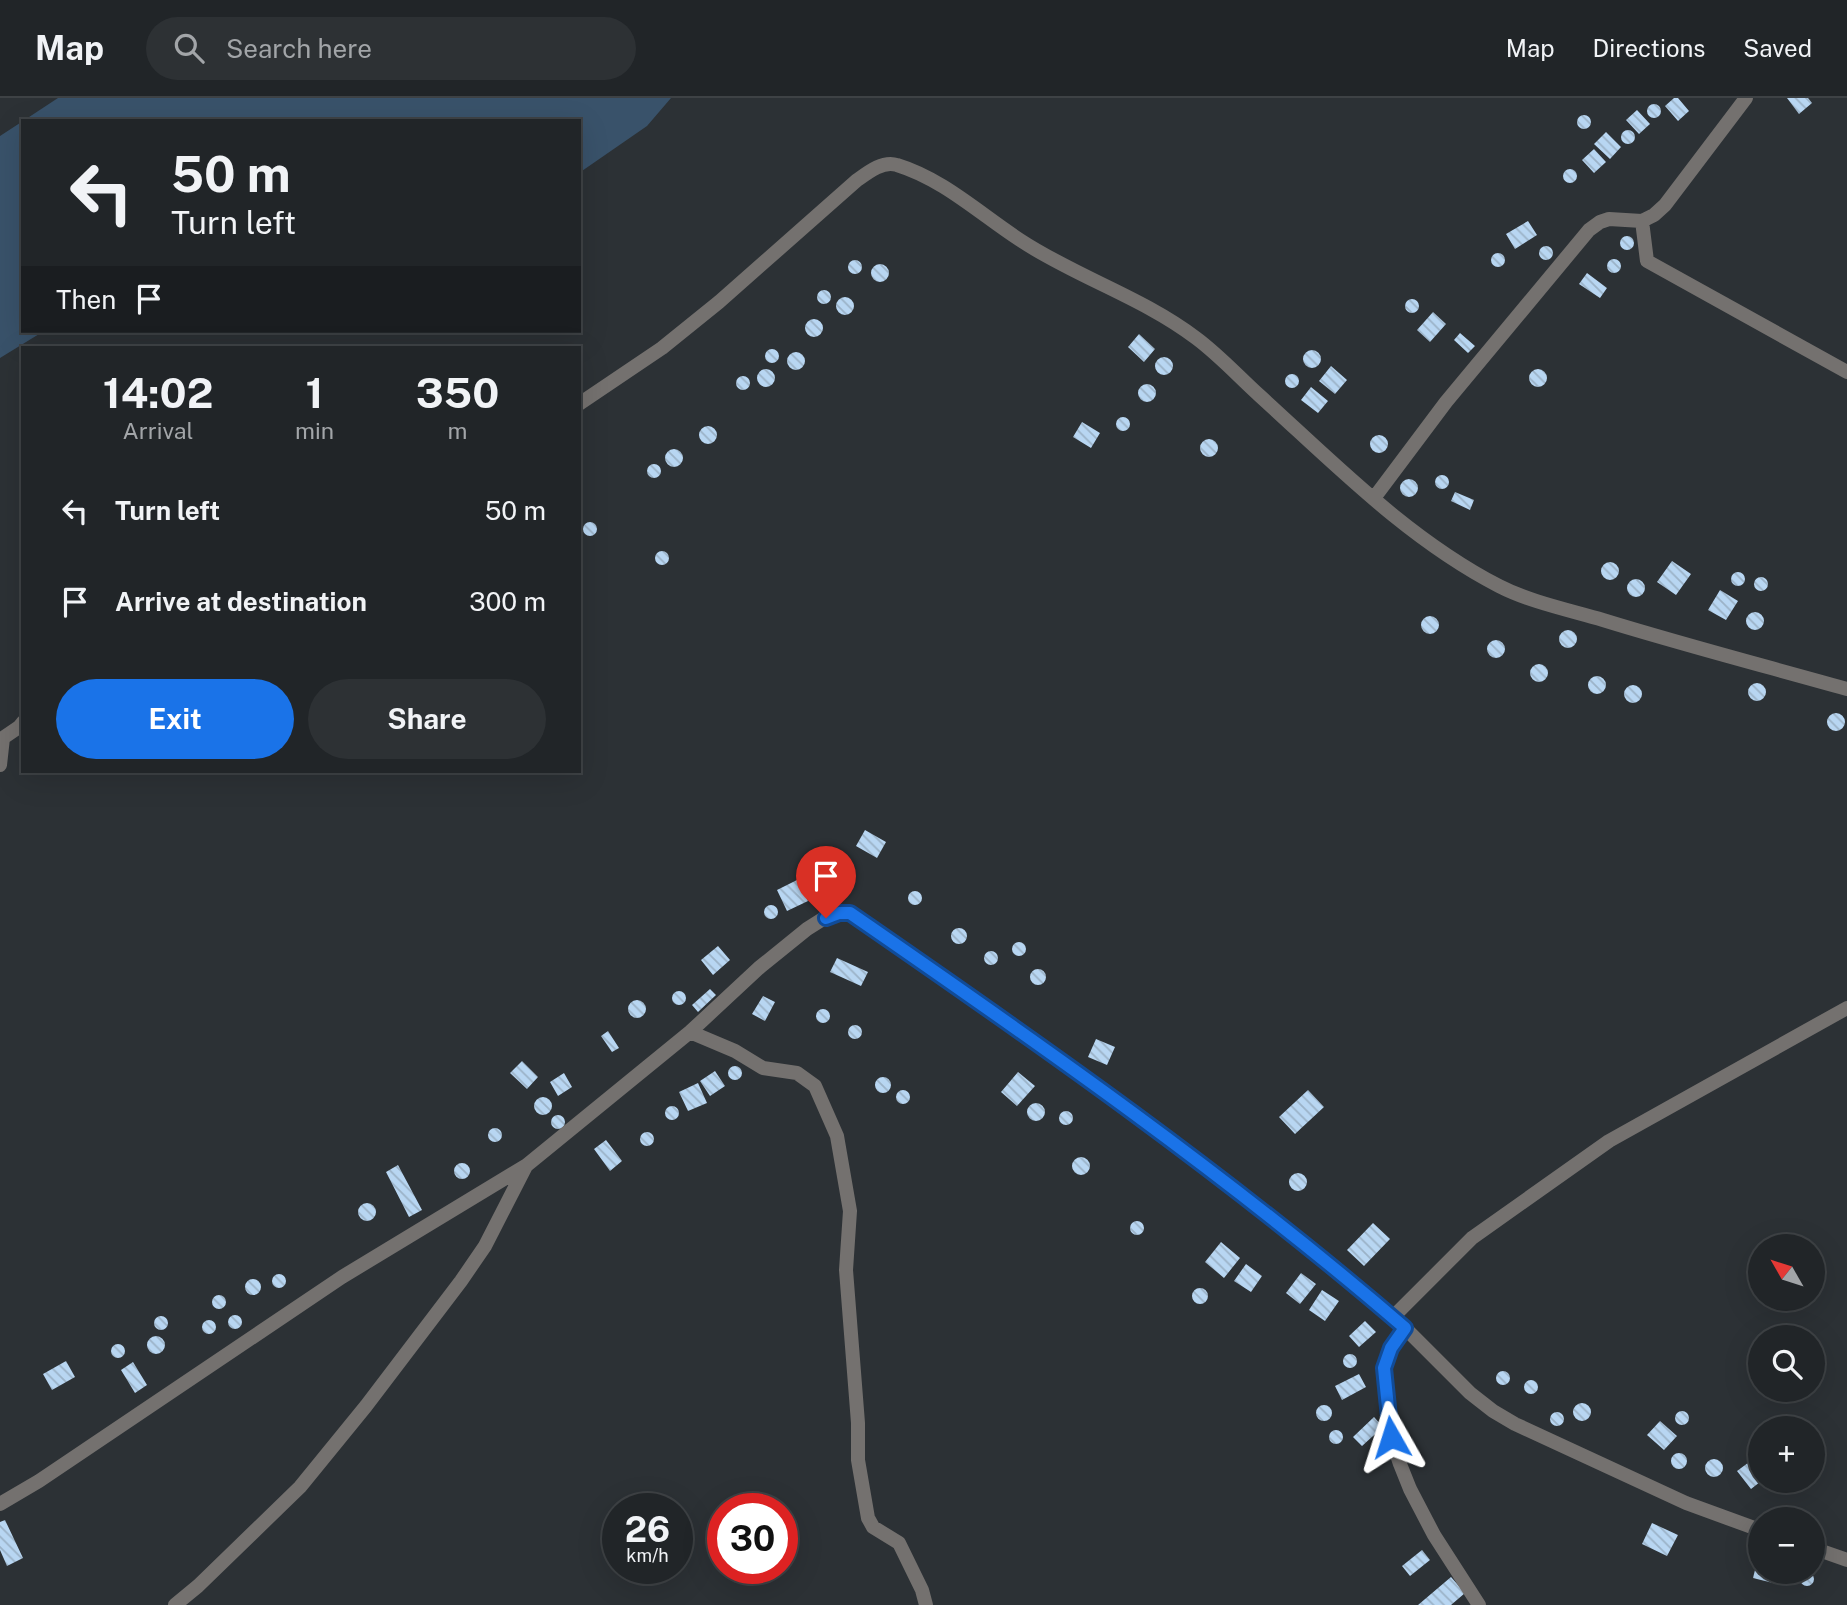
<!DOCTYPE html>
<html lang="en">
<head>
<meta charset="utf-8">
<style>
	body { margin:0; font-family:"Public Sans",sans-serif; background:#2d3134; color:#f1f3f6; height:100vh; display:flex; flex-direction:column; font-size:26px; white-space:nowrap }
	* { box-sizing:border-box; margin:0 }
	p { font-size:23px; color:#a2a5a8 }
	.icon { flex:none; width:38px; height:38px; fill:none; stroke:currentColor; stroke-width:2; stroke-linecap:round; stroke-linejoin:round }
	.map { position:relative; flex:1; overflow:hidden }
	.sheet { position:absolute; left:21px; top:248px; width:560px; height:427px; display:flex; flex-direction:column; background:#212528; border-radius:0px; box-shadow:0 7px 28px #0002,0 0 0 2px #3e4245 }
	.sheet>* { flex:none }
	.guide { position:absolute; left:21px; top:21px; width:560px; height:214px; border-radius:0px; box-shadow:0 7px 28px #0002,0 0 0 2px #3e4245; background:#212528; color:#f1f3f6; overflow:hidden }
	.needle { width:46px; rotate:309deg }
	.tools { position:absolute; left:1748px; top:1136px; display:grid; gap:14px }
	.tools a { display:grid; place-items:center; width:77px; height:77px; border-radius:50%; background:#212528; box-shadow:0 7px 28px #0002,0 0 0 2px #3e4245; font-size:35px }
	.speed { position:absolute; left:602px; top:1395px; display:flex; gap:14px; font-size:35px; font-weight:700; text-align:center }
	.speed>* { display:grid; place-content:center; width:91px; height:91px; border-radius:50%; background:#212528; box-shadow:0 7px 28px #0002,0 0 0 2px #3e4245; line-height:1 }
	.speed small { font-size:18px; font-weight:400 }
	.speed .limit { border:10px solid #d22; background:#fff; color:#111 }
	.pin { position:absolute; display:grid; place-items:center; width:60px; height:60px; color:#fff; margin:-72px -30px; border-radius:50% 50% 50% 0; rotate:-45deg; box-shadow:0 0 7px #0007 }
	.pin .icon { rotate:45deg }
	.me { position:absolute; width:77px; margin:-38px; rotate:354deg; stroke-linejoin:round; filter:drop-shadow(0 0 5px #0008) }
	.turn { display:flex; align-items:center; gap:24px; height:147px; padding:0 35px; font-size:32px }
	.turn .icon { width:91px; height:91px; stroke-width:2.5 }
	.turn b { display:block; font-size:49px; line-height:60px }
	.then { display:flex; align-items:center; height:66px; padding:0 35px; background:#0003; gap:14px; font-size:26px }
	.eta { display:flex; justify-content:space-evenly; align-items:center; height:119px; text-align:center }
	.eta b { font-size:42px; font-weight:700; line-height:49px }
	.cta { display:flex; gap:14px; margin-top:auto; padding:14px 35px }
	.cta a { flex:1; height:80px; border-radius:42px; background:#1a73e8; color:#fff; font-size:28px; font-weight:700; line-height:80px; text-align:center }
	.cta a+a { background:#2d3134; color:#f1f3f6 }
	ul { padding:0; list-style:none }
	li { display:flex; align-items:center; gap:21px; height:91px; padding:0 35px }
	li div { flex:1 }
	li b { display:block; font-size:26px }
	li em { font-style:normal }
	header { display:flex; align-items:center; gap:42px; box-sizing:border-box; height:98px; padding:0 35px; background:#212528; border-bottom:2px solid #3e4245 }
	header strong { font-size:33px }
	nav { display:flex; gap:38px; margin-inline-start:auto; font-size:24px }
	.search { width:490px; height:63px; background:#2d3134; display:flex; align-items:center; gap:18px; box-sizing:border-box; padding:0 24px; border-radius:38px; color:#a2a5a8; font-size:26px }
	.map>svg:first-child { display:block }
	.water { fill:#39526a }
	.building { fill:url(#building-back-hatch) }
	.lines { fill:none; stroke-linecap:round; stroke-linejoin:round }
	.minor { stroke:#74716f; stroke-width:14 }
	.route-casing { stroke:#114b97; stroke-width:18 }
	.route { stroke:#1a73e8; stroke-width:12 }
</style>
</head>
<body>
<header>
<strong>Map</strong>
<div class="search"><svg class="icon" aria-label="search" viewBox="0 0 24 24"><circle cx="10" cy="10" r="6"/><path d="M15 15l6 6"/></svg>Search here</div>
<nav><a>Map</a><a>Directions</a><a>Saved</a></nav>
</header>
<div class="map">
<svg width="1847" height="1507" viewBox="0 0 1847 1507">
	<defs>
		<pattern id="building-back-hatch" width="6" height="6" patternUnits="userSpaceOnUse" patternTransform="scale(1.75)"><rect width="6" height="6" fill="#b8d6f2"/><path d="M-1 5l2 2M0 0l6 6M5-1l2 2" fill="none" stroke="#9bb2c7"/></pattern>
	</defs>
	<rect width="100%" height="100%" fill="#2c3135"/>
	<path class="water" d="M58 0H671L647 28 579 75V23H23Z
		M23 23V233H44L0 260V38Z"/>
	<path class="building" d="M1674 0H1678L1689 13 1678 23 1665 8Z
		M1787 0H1808L1812 5 1799 16Z
		M1647 13a7 7 0 1 1 14 0a7 7 0 1 1-14 0Z
		M1637 12 1650 26 1639 36 1626 22Z
		M1577 24a7 7 0 1 1 14 0a7 7 0 1 1-14 0Z
		M1621 39a7 7 0 1 1 14 0a7 7 0 1 1-14 0Z
		M1606 34 1621 49 1610 61 1594 46Z
		M1594 51 1606 64 1594 75 1582 62Z
		M1563 78a7 7 0 1 1 14 0a7 7 0 1 1-14 0Z
		M1528 123 1537 137 1515 151 1506 136Z
		M1620 145a7 7 0 1 1 14 0a7 7 0 1 1-14 0Z
		M1539 155a7 7 0 1 1 14 0a7 7 0 1 1-14 0Z
		M1491 162a7 7 0 1 1 14 0a7 7 0 1 1-14 0Z
		M1607 168a7 7 0 1 1 14 0a7 7 0 1 1-14 0Z
		M848 169a7 7 0 1 1 14 0a7 7 0 1 1-14 0Z
		M871 175a9 9 0 1 1 18 0a9 9 0 1 1-18 0Z
		M1587 175 1607 190 1600 200 1579 186Z
		M817 199a7 7 0 1 1 14 0a7 7 0 1 1-14 0Z
		M836 208a9 9 0 1 1 18 0a9 9 0 1 1-18 0Z
		M1405 208a7 7 0 1 1 14 0a7 7 0 1 1-14 0Z
		M1433 214 1446 226 1430 244 1417 232Z
		M805 230a9 9 0 1 1 18 0a9 9 0 1 1-18 0Z
		M1460 235 1475 248 1468 255 1454 242Z
		M1139 236 1155 251 1144 264 1128 249Z
		M765 258a7 7 0 1 1 14 0a7 7 0 1 1-14 0Z
		M1303 261a9 9 0 1 1 18 0a9 9 0 1 1-18 0Z
		M787 263a9 9 0 1 1 18 0a9 9 0 1 1-18 0Z
		M1155 268a9 9 0 1 1 18 0a9 9 0 1 1-18 0Z
		M1331 268 1347 282 1335 296 1319 283Z
		M1529 280a9 9 0 1 1 18 0a9 9 0 1 1-18 0Z
		M757 280a9 9 0 1 1 18 0a9 9 0 1 1-18 0Z
		M1285 283a7 7 0 1 1 14 0a7 7 0 1 1-14 0Z
		M736 285a7 7 0 1 1 14 0a7 7 0 1 1-14 0Z
		M1138 295a9 9 0 1 1 18 0a9 9 0 1 1-18 0Z
		M1311 289 1328 303 1318 315 1301 302Z
		M1116 326a7 7 0 1 1 14 0a7 7 0 1 1-14 0Z
		M1082 324 1100 335 1091 350 1073 339Z
		M699 337a9 9 0 1 1 18 0a9 9 0 1 1-18 0Z
		M1370 346a9 9 0 1 1 18 0a9 9 0 1 1-18 0Z
		M1200 350a9 9 0 1 1 18 0a9 9 0 1 1-18 0Z
		M665 360a9 9 0 1 1 18 0a9 9 0 1 1-18 0Z
		M647 373a7 7 0 1 1 14 0a7 7 0 1 1-14 0Z
		M1435 384a7 7 0 1 1 14 0a7 7 0 1 1-14 0Z
		M1400 390a9 9 0 1 1 18 0a9 9 0 1 1-18 0Z
		M1455 394 1474 402 1470 412 1451 403Z
		M583 431a7 7 0 1 1 14 0a7 7 0 1 1-14 0Z
		M655 460a7 7 0 1 1 14 0a7 7 0 1 1-14 0Z
		M1672 463 1691 476 1676 497 1657 484Z
		M1601 473a9 9 0 1 1 18 0a9 9 0 1 1-18 0Z
		M1731 481a7 7 0 1 1 14 0a7 7 0 1 1-14 0Z
		M1754 486a7 7 0 1 1 14 0a7 7 0 1 1-14 0Z
		M1627 490a9 9 0 1 1 18 0a9 9 0 1 1-18 0Z
		M1720 492 1738 503 1726 522 1708 512Z
		M1746 523a9 9 0 1 1 18 0a9 9 0 1 1-18 0Z
		M1421 527a9 9 0 1 1 18 0a9 9 0 1 1-18 0Z
		M1559 541a9 9 0 1 1 18 0a9 9 0 1 1-18 0Z
		M1487 551a9 9 0 1 1 18 0a9 9 0 1 1-18 0Z
		M1530 575a9 9 0 1 1 18 0a9 9 0 1 1-18 0Z
		M1588 587a9 9 0 1 1 18 0a9 9 0 1 1-18 0Z
		M1748 594a9 9 0 1 1 18 0a9 9 0 1 1-18 0Z
		M1624 596a9 9 0 1 1 18 0a9 9 0 1 1-18 0Z
		M1827 624a9 9 0 1 1 18 0a9 9 0 1 1-18 0Z
		M865 732 886 744 877 760 856 748Z
		M797 782 808 803 787 813 777 792Z
		M908 800a7 7 0 1 1 14 0a7 7 0 1 1-14 0Z
		M764 814a7 7 0 1 1 14 0a7 7 0 1 1-14 0Z
		M951 838a8 8 0 1 1 16 0a8 8 0 1 1-16 0Z
		M1012 851a7 7 0 1 1 14 0a7 7 0 1 1-14 0Z
		M718 848 730 862 713 877 701 862Z
		M984 860a7 7 0 1 1 14 0a7 7 0 1 1-14 0Z
		M837 860 868 874 861 888 830 874Z
		M1030 879a8 8 0 1 1 16 0a8 8 0 1 1-16 0Z
		M710 891 716 897 698 914 692 907Z
		M672 900a7 7 0 1 1 14 0a7 7 0 1 1-14 0Z
		M763 898 775 904 765 923 752 916Z
		M628 911a9 9 0 1 1 18 0a9 9 0 1 1-18 0Z
		M816 918a7 7 0 1 1 14 0a7 7 0 1 1-14 0Z
		M848 934a7 7 0 1 1 14 0a7 7 0 1 1-14 0Z
		M608 933 619 950 612 954 601 938Z
		M1096 941 1115 949 1107 967 1088 959Z
		M522 963 538 979 527 991 510 975Z
		M728 975a7 7 0 1 1 14 0a7 7 0 1 1-14 0Z
		M715 973 725 988 710 998 700 983Z
		M1018 974 1035 988 1017 1008 1001 994Z
		M564 975 572 989 558 998 550 984Z
		M875 987a8 8 0 1 1 16 0a8 8 0 1 1-16 0Z
		M698 985 707 1005 688 1013 679 994Z
		M896 999a7 7 0 1 1 14 0a7 7 0 1 1-14 0Z
		M1308 992 1324 1009 1295 1036 1279 1019Z
		M534 1008a9 9 0 1 1 18 0a9 9 0 1 1-18 0Z
		M1027 1014a9 9 0 1 1 18 0a9 9 0 1 1-18 0Z
		M665 1015a7 7 0 1 1 14 0a7 7 0 1 1-14 0Z
		M1059 1020a7 7 0 1 1 14 0a7 7 0 1 1-14 0Z
		M551 1024a7 7 0 1 1 14 0a7 7 0 1 1-14 0Z
		M488 1037a7 7 0 1 1 14 0a7 7 0 1 1-14 0Z
		M640 1041a7 7 0 1 1 14 0a7 7 0 1 1-14 0Z
		M606 1042 622 1063 610 1073 594 1051Z
		M1072 1068a9 9 0 1 1 18 0a9 9 0 1 1-18 0Z
		M454 1073a8 8 0 1 1 16 0a8 8 0 1 1-16 0Z
		M398 1067 422 1112 409 1119 386 1074Z
		M1289 1084a9 9 0 1 1 18 0a9 9 0 1 1-18 0Z
		M358 1114a9 9 0 1 1 18 0a9 9 0 1 1-18 0Z
		M1130 1130a7 7 0 1 1 14 0a7 7 0 1 1-14 0Z
		M1373 1125 1390 1141 1364 1168 1347 1152Z
		M1221 1144 1240 1160 1224 1180 1205 1164Z
		M1246 1166 1262 1178 1251 1194 1234 1183Z
		M1301 1175 1316 1186 1300 1206 1286 1195Z
		M272 1183a7 7 0 1 1 14 0a7 7 0 1 1-14 0Z
		M245 1189a8 8 0 1 1 16 0a8 8 0 1 1-16 0Z
		M1192 1198a8 8 0 1 1 16 0a8 8 0 1 1-16 0Z
		M1322 1192 1339 1203 1325 1223 1309 1212Z
		M212 1204a7 7 0 1 1 14 0a7 7 0 1 1-14 0Z
		M228 1224a7 7 0 1 1 14 0a7 7 0 1 1-14 0Z
		M154 1225a7 7 0 1 1 14 0a7 7 0 1 1-14 0Z
		M202 1229a7 7 0 1 1 14 0a7 7 0 1 1-14 0Z
		M1365 1223 1376 1234 1359 1249 1349 1238Z
		M147 1247a9 9 0 1 1 18 0a9 9 0 1 1-18 0Z
		M111 1253a7 7 0 1 1 14 0a7 7 0 1 1-14 0Z
		M1343 1263a7 7 0 1 1 14 0a7 7 0 1 1-14 0Z
		M66 1263 75 1279 52 1292 43 1276Z
		M133 1264 147 1287 135 1295 121 1272Z
		M1496 1280a7 7 0 1 1 14 0a7 7 0 1 1-14 0Z
		M1359 1276 1366 1289 1342 1302 1335 1288Z
		M1524 1289a7 7 0 1 1 14 0a7 7 0 1 1-14 0Z
		M1573 1314a9 9 0 1 1 18 0a9 9 0 1 1-18 0Z
		M1316 1315a8 8 0 1 1 16 0a8 8 0 1 1-16 0Z
		M1675 1320a7 7 0 1 1 14 0a7 7 0 1 1-14 0Z
		M1550 1321a7 7 0 1 1 14 0a7 7 0 1 1-14 0Z
		M1374 1319 1383 1329 1362 1348 1353 1339Z
		M1660 1323 1677 1338 1664 1352 1647 1337Z
		M1329 1339a7 7 0 1 1 14 0a7 7 0 1 1-14 0Z
		M1813 1350 1825 1359 1813 1375Z
		M1671 1363a8 8 0 1 1 16 0a8 8 0 1 1-16 0Z
		M1756 1359 1760 1365V1384L1751 1391 1737 1373Z
		M1705 1370a9 9 0 1 1 18 0a9 9 0 1 1-18 0Z
		M5 1422 23 1460 7 1468 0 1452V1424Z
		M1652 1425 1678 1437 1667 1458 1642 1446Z
		M1422 1452 1430 1462 1410 1478 1402 1468Z
		M1757 1464 1760 1465V1474H1784L1781 1487 1753 1480Z
		M1800 1481a7 7 0 1 1 14 0a7 7 0 1 1-14 0Z
		M1451 1479 1465 1495 1451 1507H1418Z"/>
	<g class="lines">
		<path class="minor" d="M1642 123 1647 163 1847 274
			M579 306 662 250 719 204 856 83C867 75 883 62 897 67 943 81 980 116 1020 142 1076 179 1142 199 1196 240 1219 257 1239 279 1260 298 1335 366 1408 441 1499 488 1530 504 1569 512 1603 522 1684 547 1765 568 1847 591
			M1374 400 1446 304 1589 132 1600 124 1609 121 1642 123 1654 117 1665 107 1746 0
			M0 642 19 629 23 624
			M0 667 3 640
			M690 934 735 953 763 970 797 975 815 988 837 1038 850 1113 846 1172 858 1325V1362L868 1420 873 1429 899 1445 922 1492 926 1507
			M1393 1219 1472 1140 1609 1043 1847 910
			M1405 1230 1391 1250 1384 1270 1391 1339 1400 1366 1410 1391 1434 1437 1479 1507
			M0 1406 39 1383 342 1179 527 1067 690 934 760 869 807 831 826 819 839 815H850L1040 947 1185 1054 1344 1177 1405 1230 1470 1295 1493 1313 1515 1326 1686 1405 1760 1432
			M1813 1450 1847 1462
			M175 1507 198 1488 300 1389 366 1308 461 1183 485 1148 526 1068"/>
	</g>
	<g class="lines">
		<g class="route-casing">
			<path id="route" d="M826 820 839 815H850C1040 946 1230 1079 1405 1230L1391 1250 1384 1270 1391 1339"/>
		</g>
		<use href="#route" class="route"/>
	</g>
</svg>
<div class="tools">
<a><svg class="needle" viewBox="-14 -14 28 28"><path d="M0-13l5 13h-10z" fill="#e53935"/><path d="M0 13l5-13h-10z" fill="#a2a5a8"/></svg></a>
<a><svg class="icon" aria-label="search" viewBox="0 0 24 24"><circle cx="10" cy="10" r="6"/><path d="M15 15l6 6"/></svg></a>
<a>+</a>
<a>−</a>
</div>
<div class="speed"><div>26<small>km/h</small></div><div class="limit">30</div></div>
<div class="pin" style="left:826px;top:820px;background:#d93025"><svg class="icon" aria-label="arrive" viewBox="0 0 24 24"><path d="M6 21V4h12l-3 4 3 4H6"/></svg></div>
<svg class="me" style="left:1391px;top:1339px" viewBox="-20 -20 40 40"><path d="M0-17L14 15 0 8-14 15z" fill="#1a73e8" stroke="#fff" stroke-width="4"/></svg>
<div class="guide">
<div class="turn"><svg class="icon" aria-label="left" viewBox="0 0 24 24"><path d="M17 20v-9H6M10 6l-5 5 5 5"/></svg><div><b>50 m</b>Turn left</div></div>
<div class="then">Then<svg class="icon" aria-label="arrive" viewBox="0 0 24 24"><path d="M6 21V4h12l-3 4 3 4H6"/></svg></div>
</div>
<section class="sheet">
<div class="eta">
<div><b>14:02</b><p>Arrival</p></div>
<div><b>1</b><p>min</p></div>
<div><b>350</b><p>m</p></div>
</div>
<ul>
<li><svg class="icon" aria-label="left" viewBox="0 0 24 24"><path d="M17 20v-9H6M10 6l-5 5 5 5"/></svg><div><b>Turn left</b></div><em>50 m</em></li>
<li><svg class="icon" aria-label="arrive" viewBox="0 0 24 24"><path d="M6 21V4h12l-3 4 3 4H6"/></svg><div><b>Arrive at destination</b></div><em>300 m</em></li>
</ul>
<div class="cta"><a>Exit</a><a>Share</a></div>
</section>
</div>
</body>
</html>
